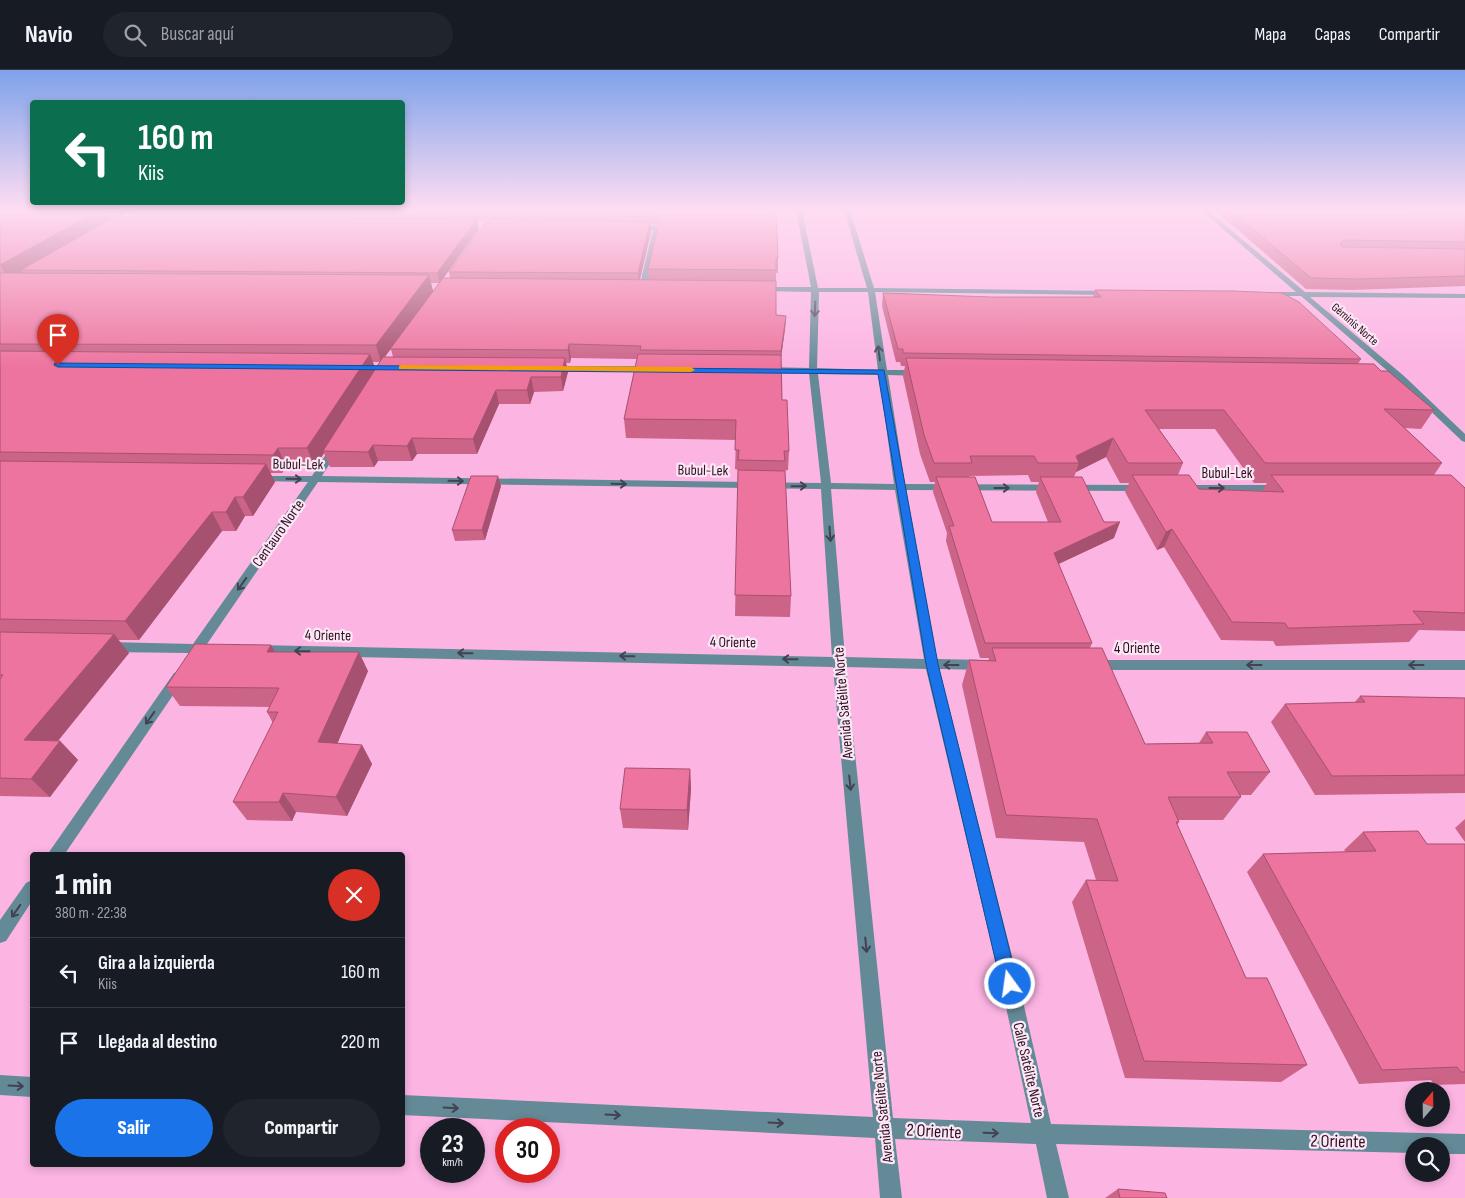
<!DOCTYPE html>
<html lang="es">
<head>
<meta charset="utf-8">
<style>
	body { margin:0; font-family:"Sofia Sans Condensed",sans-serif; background:#20242c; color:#f1f3f6; height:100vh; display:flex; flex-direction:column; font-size:19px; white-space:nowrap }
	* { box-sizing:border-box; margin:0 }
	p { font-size:16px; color:#9ea1a6 }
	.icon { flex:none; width:28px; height:28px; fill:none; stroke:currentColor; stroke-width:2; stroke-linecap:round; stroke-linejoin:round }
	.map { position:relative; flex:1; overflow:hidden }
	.details { position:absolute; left:30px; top:782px; width:375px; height:315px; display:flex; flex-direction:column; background:#171b24; border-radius:5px; box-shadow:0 2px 8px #0003 }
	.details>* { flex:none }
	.top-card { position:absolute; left:30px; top:30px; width:375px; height:105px; border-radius:5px; box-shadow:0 2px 8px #0003; background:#0b6e4f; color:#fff; overflow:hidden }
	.needle { width:32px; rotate:20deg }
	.fabs { position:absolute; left:1405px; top:1012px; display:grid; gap:10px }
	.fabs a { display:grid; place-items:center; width:45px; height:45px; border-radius:50%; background:#171b24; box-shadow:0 2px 8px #0003; font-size:25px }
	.speed { position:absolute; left:420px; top:1048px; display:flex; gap:10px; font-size:25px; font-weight:700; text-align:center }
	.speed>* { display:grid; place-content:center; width:65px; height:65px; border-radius:50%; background:#171b24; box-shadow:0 2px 8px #0003; line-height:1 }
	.speed small { font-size:12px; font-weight:400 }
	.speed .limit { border:8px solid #d22; background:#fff; color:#111 }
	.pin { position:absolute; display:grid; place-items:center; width:42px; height:42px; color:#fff; margin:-51px -21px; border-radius:50% 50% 50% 0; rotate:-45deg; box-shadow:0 0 5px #0007 }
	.pin .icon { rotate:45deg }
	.me { position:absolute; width:55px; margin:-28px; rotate:346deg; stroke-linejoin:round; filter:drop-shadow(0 0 4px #0008) }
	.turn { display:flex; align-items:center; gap:18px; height:105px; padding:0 25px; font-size:22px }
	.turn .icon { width:65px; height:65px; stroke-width:2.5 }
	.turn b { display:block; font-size:35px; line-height:42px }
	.round { display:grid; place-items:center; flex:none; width:52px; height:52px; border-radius:26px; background:#20242c }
	.headline { display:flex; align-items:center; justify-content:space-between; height:85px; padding:0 25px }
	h1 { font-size:30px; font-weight:800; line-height:38px }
	.cta { display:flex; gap:10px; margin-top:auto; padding:10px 25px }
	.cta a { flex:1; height:58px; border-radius:30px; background:#1a73e8; color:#fff; font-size:20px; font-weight:800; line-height:58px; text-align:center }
	.cta a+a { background:#20242c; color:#f1f3f6 }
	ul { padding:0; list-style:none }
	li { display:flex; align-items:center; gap:15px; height:70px; padding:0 25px; border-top:1px solid #363941 }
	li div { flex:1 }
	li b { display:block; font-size:19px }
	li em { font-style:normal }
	header { display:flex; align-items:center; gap:30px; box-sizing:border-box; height:70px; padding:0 25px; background:#171b24; border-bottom:1px solid #363941 }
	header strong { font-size:24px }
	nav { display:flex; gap:28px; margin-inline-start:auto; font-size:18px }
	.search { width:350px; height:45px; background:#20242c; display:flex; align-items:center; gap:12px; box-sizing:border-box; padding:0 18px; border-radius:28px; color:#9ea1a6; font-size:19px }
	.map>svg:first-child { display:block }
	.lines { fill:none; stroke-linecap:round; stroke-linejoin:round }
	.street { fill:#648a97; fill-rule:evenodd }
	.wall { fill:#cc6488; fill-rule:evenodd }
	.shaded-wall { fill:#a6516f }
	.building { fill:#ed749e; stroke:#a6516f }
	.oneway { stroke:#424252 }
	.route { fill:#1a73e8; stroke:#114b97 }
	.slow { fill:#f59e0b }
	.labels { text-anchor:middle; stroke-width:4.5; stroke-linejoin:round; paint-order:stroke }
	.far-street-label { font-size:12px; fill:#2c1224; stroke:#fee7f5 }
	.street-label { font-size:15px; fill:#2c1224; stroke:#fee7f5 }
	.near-street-label { font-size:18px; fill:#2c1224; stroke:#fee7f5 }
</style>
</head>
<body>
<header>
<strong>Navio</strong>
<div class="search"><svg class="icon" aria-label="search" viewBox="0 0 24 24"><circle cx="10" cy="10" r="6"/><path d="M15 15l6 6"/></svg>Buscar aquí</div>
<nav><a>Mapa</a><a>Capas</a><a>Compartir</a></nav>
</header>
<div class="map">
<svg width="1465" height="1128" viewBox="0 0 1465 1128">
	<rect width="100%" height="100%" fill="#fcb4e3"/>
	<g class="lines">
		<path class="street" d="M495 140H501L484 163H480L479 162Z
			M796 140H802L818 218H867L844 140H850L874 218 1110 221 1114 223 1110 225 875 222 887 300H921L925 303 921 306 888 305 905 414 1143 415 1148 418 1143 421 906 420 937 589 985 590 990 592 991 595 990 598 985 600 939 599 1019 914 1051 1054 1465 1064V1084H1441V1076H1414V1083L1056 1074 1069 1128H1047L1036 1074 895 1069 902 1128H880L875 1068 402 1045V1025L873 1047 833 597 257 585 252 583 251 580 252 577 257 575 832 587 821 419 318 412 207 574 212 576 213 579 212 582 200 583 194 588 188 583 107 582 103 580 101 577 103 574 107 572 193 574 308 412 258 411 253 408 254 406H312L332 375 335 374 340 377 322 406 821 413 809 303H766L762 300 766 297 809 298 811 222 760 221 756 219 760 217H811ZM819 222H868L878 300 817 298ZM818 304 879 305 894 414 831 413ZM831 419 895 420 924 589 845 587ZM846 597 926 599 1001 914 1031 1053 893 1048Z
			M1201 140H1207L1305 222 1465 224V228L1310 227 1404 306 1465 364V372L1462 371 1398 310 1301 226H1267V222H1296Z
			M634 156H657L660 158 647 218 643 220 639 218 653 160 632 159 631 158Z
			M551 296H651L655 299 651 302 548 301V297Z
			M1183 415H1280L1285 418 1280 421 1179 420 1178 418 1179 416Z
			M1095 590H1465V600H1095L1090 598 1089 595 1090 592Z
			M179 601 184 603 186 606 184 609 64 785H47L174 603Z
			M32 810V831L6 871 0 873V850L26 813Z
			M0 1005 32 1007V1027L0 1025Z"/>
	</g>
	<path class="wall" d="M0 140H493L484 151H478L479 159 443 208H450L449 202 495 149 493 140H776L778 188V203H776V245L786 246 785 259 781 288 782 330 789 381 788 400 784 401 791 526 790 547 735 546 738 400 735 399 736 370 626 368 624 349 637 289 571 288 570 293H566L568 302 563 321 534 322 530 334H499L477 384H417L412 391H378L374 397H330L324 383 315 397 286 396 282 403H270L275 412 253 446H245L236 461H222L139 570H118L129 583 58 671H60L78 690 50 727 0 726ZM127 143 130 147H119ZM650 154 659 155 648 199 649 210H639L651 162ZM431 213H439L433 221ZM391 279 393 287H385L387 284ZM373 292H380L375 300Z
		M1215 140H1465V216L1352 220 1306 219Z
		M1095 220 1361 289 1358 294 1381 301 1434 340 1421 359 1405 358 1442 393 1434 405 1465 418V561L1419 560 1409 572 1276 576 1273 571 1221 570 1164 477 1157 480 1125 422 1129 413H1120L1106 387 1076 402 1074 407 1114 468 1058 494 1092 573 1090 578 1145 674 1199 673 1206 662 1270 702 1251 725H1241V727L1223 750H1179V752L1177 755 1246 908 1307 995 1281 1012 1125 1008 1072 832 1086 810H1096L1084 772 996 768 962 615 969 590 988 591 989 588H980L946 471 947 463 933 422 935 412H930L920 384 903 306 905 296H901L900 292H896L882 236 883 223 991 227H1093ZM1159 359H1215L1254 413H1267L1262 421 1199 419 1178 405 1183 393ZM1028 405 1031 412H1039L1036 422 1048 452H992L969 407V406Z
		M501 416 485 470 455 471 452 460Z
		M271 575 275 582 368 601 337 674 362 675 372 694 347 746 296 742 292 751 247 750 233 732 273 653 267 642 270 637 180 636 166 617Z
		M1360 626 1465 628V723L1315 725 1271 652 1285 634 1354 633Z
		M690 699 691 719 688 760 623 758 620 739Z
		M1465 749V772L1455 758Z
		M1363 762 1427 774H1465V1014L1434 1015 1431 1010 1359 1014 1247 802 1263 784 1346 782 1344 780Z
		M1118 1119 1167 1128H1105Z"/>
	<path class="shaded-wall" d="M100 140H126L127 143 27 200H21L22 203 10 210 0 195Z
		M482 140H493L484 151Z
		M477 149 479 159 440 213 437 203Z
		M650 152 651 162 639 214 638 203Z
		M429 205 433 221 381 292 376 275Z
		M786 246 785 259 780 295 781 281Z
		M569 274 571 288 570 293 568 280Z
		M370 284 376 301 323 381 324 383 315 397 307 378Z
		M565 288 568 302 563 321 561 307Z
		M531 307 534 322 530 334 527 320Z
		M496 320 499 334 477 384 473 369Z
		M412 368 417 384 412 391 407 376Z
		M1113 368 1106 387 1076 402 1079 393 1076 386Z
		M373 375 378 391 374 397 368 382Z
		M278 378 286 396 282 403 273 385Z
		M266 394 275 412 253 446 243 427Z
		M498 406 501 416 485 470 482 460Z
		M235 427 245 446 236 461 226 442Z
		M212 442 222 461 139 570 125 551Z
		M1120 452 1114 468 1048 499 1054 483Z
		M1172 459 1164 477 1157 480 1166 462Z
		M114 564 129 583 43 689 24 670Z
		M271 575 282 594 267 582Z
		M359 582 368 601 330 691 318 672Z
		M60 671 78 690 50 727 31 709Z
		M362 675 372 694 347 746 336 727Z
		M690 699 691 719 688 760 687 740Z
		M283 723 296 742 292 751 279 732Z"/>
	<path class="building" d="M0 140H100L0 195Z
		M626 140H776L778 188H776V200L648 199 661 144 657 140Z
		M1230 140H1378L1465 142V172L1344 170 1340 173 1342 177 1465 179V206L1358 209 1311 208Z
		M114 147 477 149 437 203 21 200Z
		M488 149 650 152 638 203 449 202Z
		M0 203 429 205 376 275 0 274Z
		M443 208 776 211V245L786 246 781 281 640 280 641 276 569 274 568 280 390 279Z
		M1095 220 1233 221 1282 223 1299 232 1361 289 903 283V279H898L883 223 991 227H1101Z
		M0 281 370 284 307 378H278L273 385 0 382Z
		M638 284 781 285 782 330H787L789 381H784L785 391 738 390 739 380H735L736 350 624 349Z
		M383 287 565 288 561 307H531L527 320H496L473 369 412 368 407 376 373 375 368 382 323 381Z
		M906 288 1374 294 1381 301H1388L1434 340 1384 339 1442 393H1265L1224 340H1145L1183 393H1128L1113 368 1076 386 1079 393H1038L1034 386H970L972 393H934L924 365Z
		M0 391 266 394 243 427H235L226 442H212L125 551 0 549Z
		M738 400 785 401 791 526 735 525Z
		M1132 405H1189L1199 419 1284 422 1271 405H1451L1465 418V543L1413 541 1424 554 1296 558H1288L1285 553 1232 552 1172 459 1166 462Z
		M471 406H498L482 460H452Z
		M936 407H975L992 452H1061L1040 407H1082L1104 452H1120L1054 483 1092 573H985L949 456H954Z
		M0 562 114 564 24 670 60 671 31 709 0 708V609L3 605H0Z
		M195 574 271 575 267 582H359L318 672 362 675 336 727 283 723 279 732H233L278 642H267L279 618 166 617Z
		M992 578H1102L1145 674 1213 673 1206 662H1247L1270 702H1227L1241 727H1168L1179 752H1176L1246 908H1267L1307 995 1144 991 1086 810 1118 811 1097 749 1006 745 969 590 996 591Z
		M1360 626 1465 628V705L1332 706 1285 634 1365 632Z
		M625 698 690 699 687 740 620 739Z
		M1418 761 1427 774H1465V1002H1461L1457 997 1382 1000 1263 784 1376 781 1363 762Z
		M1118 1119 1165 1123 1167 1128H1120Z"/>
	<defs><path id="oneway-shaft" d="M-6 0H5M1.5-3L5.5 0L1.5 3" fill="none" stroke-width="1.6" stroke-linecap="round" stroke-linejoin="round" transform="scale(1.25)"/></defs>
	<g class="oneway">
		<use href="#oneway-shaft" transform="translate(815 239) rotate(92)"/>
		<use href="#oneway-shaft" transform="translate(879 283) rotate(-97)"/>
		<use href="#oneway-shaft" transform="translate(294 409) rotate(1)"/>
		<use href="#oneway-shaft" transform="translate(456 411) rotate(1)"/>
		<use href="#oneway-shaft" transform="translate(619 414) rotate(1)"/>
		<use href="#oneway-shaft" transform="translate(799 416) rotate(-1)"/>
		<use href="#oneway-shaft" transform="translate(1002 418)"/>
		<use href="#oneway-shaft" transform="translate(1217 418)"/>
		<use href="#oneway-shaft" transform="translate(830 464) rotate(86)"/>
		<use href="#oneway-shaft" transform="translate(242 514) rotate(125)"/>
		<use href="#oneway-shaft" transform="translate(302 581) rotate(-179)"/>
		<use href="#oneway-shaft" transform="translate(465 583) rotate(-179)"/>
		<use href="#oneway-shaft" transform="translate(627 586) rotate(-179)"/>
		<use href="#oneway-shaft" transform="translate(790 589) rotate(-179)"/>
		<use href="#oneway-shaft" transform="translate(951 595) rotate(180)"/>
		<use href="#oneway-shaft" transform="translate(1254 595) rotate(180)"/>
		<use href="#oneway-shaft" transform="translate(1416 595) rotate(180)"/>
		<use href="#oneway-shaft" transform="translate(150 648) rotate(125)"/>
		<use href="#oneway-shaft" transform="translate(850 713) rotate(84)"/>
		<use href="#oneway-shaft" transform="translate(16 841) rotate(125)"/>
		<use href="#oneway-shaft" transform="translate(866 875) rotate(84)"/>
		<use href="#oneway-shaft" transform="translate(16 1016) rotate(3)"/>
		<use href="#oneway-shaft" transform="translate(451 1038) rotate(3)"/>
		<use href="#oneway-shaft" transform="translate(613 1045) rotate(3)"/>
		<use href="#oneway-shaft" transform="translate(776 1053) rotate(3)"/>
		<use href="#oneway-shaft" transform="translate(991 1063) rotate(2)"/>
	</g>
	<linearGradient id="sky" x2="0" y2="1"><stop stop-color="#7fa2eb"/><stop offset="0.47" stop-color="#feddf2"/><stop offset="1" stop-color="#feddf2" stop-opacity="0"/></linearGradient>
	<rect width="1465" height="298" fill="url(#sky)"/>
	<path class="route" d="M55 293 884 300 938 594 1018 914 1015 919 1010 922 1004 919 1001 914 926 594 878 304 58 297 54 295Z"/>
	<path class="slow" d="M401 295 691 297 695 300 691 302 399 299V296Z"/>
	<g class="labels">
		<g class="far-street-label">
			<text transform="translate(1355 254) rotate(41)" y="4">Géminis Norte</text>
		</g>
		<g class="street-label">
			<text transform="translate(298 394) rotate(1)" y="5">Bubul-Lek</text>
			<text transform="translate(703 400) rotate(1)" y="5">Bubul-Lek</text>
			<text x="1227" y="408">Bubul-Lek</text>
			<text transform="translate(278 463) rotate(-55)" y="5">Centauro Norte</text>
			<text transform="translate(328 565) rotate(1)" y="5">4 Oriente</text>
			<text transform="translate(733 572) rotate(1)" y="5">4 Oriente</text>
			<text x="1137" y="583">4 Oriente</text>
			<text transform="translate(843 633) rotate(-95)" y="5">Avenida Satélite Norte</text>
			<text transform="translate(1029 1000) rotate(77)" y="5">Calle Satélite Norte</text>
			<text transform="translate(882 1037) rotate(-96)" y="5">Avenida Satélite Norte</text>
		</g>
		<g class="near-street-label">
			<text transform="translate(934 1061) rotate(3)" y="6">2 Oriente</text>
			<text transform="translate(1338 1071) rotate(1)" y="6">2 Oriente</text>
		</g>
	</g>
</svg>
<div class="fabs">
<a><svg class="needle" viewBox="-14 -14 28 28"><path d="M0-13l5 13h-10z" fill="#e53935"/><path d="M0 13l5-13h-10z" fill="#9ea1a6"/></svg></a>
<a><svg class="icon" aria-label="search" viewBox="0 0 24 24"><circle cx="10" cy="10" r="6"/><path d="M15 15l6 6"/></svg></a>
</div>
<div class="speed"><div>23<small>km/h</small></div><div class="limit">30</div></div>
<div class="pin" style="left:58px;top:295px;background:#d93025"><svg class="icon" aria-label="arrive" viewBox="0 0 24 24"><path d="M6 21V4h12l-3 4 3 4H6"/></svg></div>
<svg class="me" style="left:1010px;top:914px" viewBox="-20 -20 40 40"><circle r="17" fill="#1a73e8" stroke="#fff" stroke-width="3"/><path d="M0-11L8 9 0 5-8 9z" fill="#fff"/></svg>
<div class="top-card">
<div class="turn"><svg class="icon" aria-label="left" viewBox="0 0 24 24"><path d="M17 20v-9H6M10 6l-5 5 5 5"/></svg><div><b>160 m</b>Kiis</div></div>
</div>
<section class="details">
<div class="headline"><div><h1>1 min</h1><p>380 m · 22:38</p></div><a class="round" style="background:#d93025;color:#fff"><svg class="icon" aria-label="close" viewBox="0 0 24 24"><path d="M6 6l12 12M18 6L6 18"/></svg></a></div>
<ul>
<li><svg class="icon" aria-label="left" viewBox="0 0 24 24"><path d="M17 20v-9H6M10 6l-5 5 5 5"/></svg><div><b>Gira a la izquierda</b><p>Kiis</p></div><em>160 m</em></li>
<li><svg class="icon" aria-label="arrive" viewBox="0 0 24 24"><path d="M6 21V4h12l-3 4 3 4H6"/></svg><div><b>Llegada al destino</b></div><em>220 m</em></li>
</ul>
<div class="cta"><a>Salir</a><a>Compartir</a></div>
</section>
</div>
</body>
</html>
